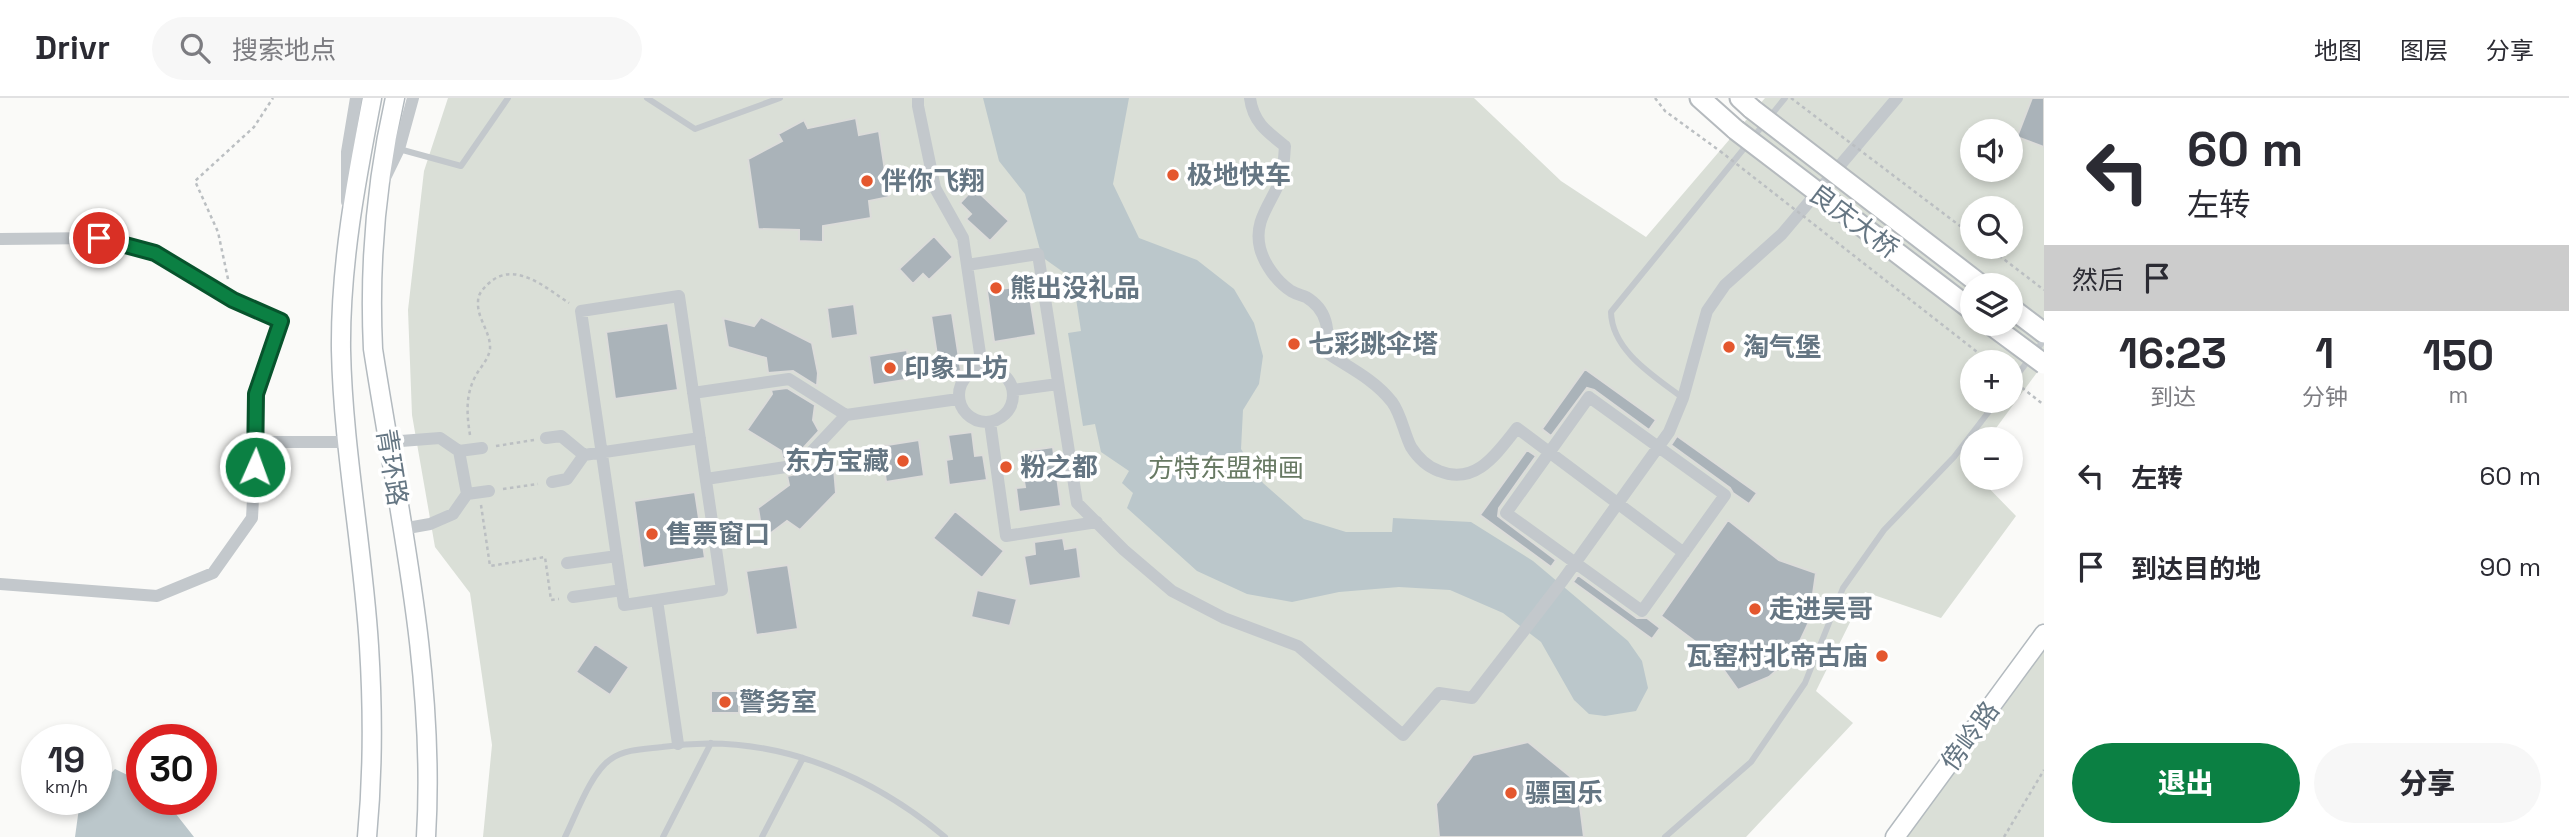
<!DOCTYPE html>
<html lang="zh">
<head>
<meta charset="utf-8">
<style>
	body { margin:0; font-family:"Space Grotesk","Noto Sans SC",sans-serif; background:#f7f7f7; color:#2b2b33; height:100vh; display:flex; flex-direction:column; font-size:26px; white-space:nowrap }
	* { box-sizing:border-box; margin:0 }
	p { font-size:23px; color:#7c7c81 }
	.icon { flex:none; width:38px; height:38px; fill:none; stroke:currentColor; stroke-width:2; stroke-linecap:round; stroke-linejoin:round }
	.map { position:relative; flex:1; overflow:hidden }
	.side { display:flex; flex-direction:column; background:#fff; width:525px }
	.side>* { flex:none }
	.top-card { background:#fff; color:#2b2b33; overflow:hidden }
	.tools { position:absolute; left:1960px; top:21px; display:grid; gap:14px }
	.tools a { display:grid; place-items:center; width:63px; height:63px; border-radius:50%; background:#fff; box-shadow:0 4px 10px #0003; font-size:35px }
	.speed { position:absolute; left:21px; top:626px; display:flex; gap:14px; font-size:35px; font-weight:700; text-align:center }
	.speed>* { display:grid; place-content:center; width:91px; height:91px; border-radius:50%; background:#fff; box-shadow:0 4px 10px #0003; line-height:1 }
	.speed small { font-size:18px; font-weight:400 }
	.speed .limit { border:10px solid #d22; background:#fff; color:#111 }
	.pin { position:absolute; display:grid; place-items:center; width:60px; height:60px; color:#fff; margin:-30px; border:4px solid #fff; border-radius:50%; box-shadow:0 2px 7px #0007 }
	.me { position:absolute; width:77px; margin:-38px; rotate:2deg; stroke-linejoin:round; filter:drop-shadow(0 0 5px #0008) }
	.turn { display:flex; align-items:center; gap:24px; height:147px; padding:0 28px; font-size:32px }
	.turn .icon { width:91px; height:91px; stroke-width:2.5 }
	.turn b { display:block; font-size:49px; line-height:60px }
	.then { display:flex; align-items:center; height:66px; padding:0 28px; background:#0003; gap:14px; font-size:26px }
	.eta { display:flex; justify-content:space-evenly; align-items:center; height:119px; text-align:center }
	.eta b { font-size:42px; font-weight:800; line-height:49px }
	.button { display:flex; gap:14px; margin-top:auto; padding:14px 28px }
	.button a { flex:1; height:80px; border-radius:42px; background:#0b8043; color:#fff; font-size:28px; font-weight:800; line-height:80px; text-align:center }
	.button a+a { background:#f7f7f7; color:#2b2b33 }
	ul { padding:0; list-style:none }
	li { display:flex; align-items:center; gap:21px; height:91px; padding:0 28px }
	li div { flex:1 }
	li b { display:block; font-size:26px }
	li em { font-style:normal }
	header { display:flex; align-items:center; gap:42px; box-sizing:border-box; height:98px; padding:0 35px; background:#fff; border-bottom:2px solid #e1e1e2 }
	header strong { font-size:33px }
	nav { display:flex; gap:38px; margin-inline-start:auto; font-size:24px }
	.search { width:490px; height:63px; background:#f7f7f7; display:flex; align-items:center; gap:18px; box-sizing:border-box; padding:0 24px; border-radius:38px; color:#7c7c81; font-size:26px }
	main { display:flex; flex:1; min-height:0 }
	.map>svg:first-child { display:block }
	.green { fill:#dadfd7; fill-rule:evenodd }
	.water { fill:#bbc7cb }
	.building { fill:#aab3b9; stroke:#dcdcda; stroke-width:2 }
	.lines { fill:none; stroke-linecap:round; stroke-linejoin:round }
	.secondary-casing { stroke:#b3babf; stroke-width:21 }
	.primary-casing { stroke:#b5babe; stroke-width:23 }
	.path { stroke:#bbbfc2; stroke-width:2.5; stroke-dasharray:3.5 3.5; stroke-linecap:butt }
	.lane { stroke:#c3c8cc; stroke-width:6 }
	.street { stroke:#c3c8cc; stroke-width:12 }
	.secondary { stroke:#fff; stroke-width:18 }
	.primary { stroke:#fff; stroke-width:19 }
	.primary-bridge-casing { stroke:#b5babe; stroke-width:23; stroke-linecap:butt }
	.path-bridge { stroke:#bbbfc2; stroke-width:2.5; stroke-dasharray:3.5 3.5; stroke-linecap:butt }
	.primary-bridge { stroke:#fff; stroke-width:19 }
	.route-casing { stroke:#07532c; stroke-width:18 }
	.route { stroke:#0b8043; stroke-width:12 }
	.poi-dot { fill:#e4572e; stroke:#fff; stroke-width:2.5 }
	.labels { text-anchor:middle; stroke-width:7; stroke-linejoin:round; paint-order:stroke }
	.poi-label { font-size:26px; font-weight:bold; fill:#657683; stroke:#fff; text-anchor:start }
	.street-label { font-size:26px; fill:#657683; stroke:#fff }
	.park-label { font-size:26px; fill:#687a64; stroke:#fff }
</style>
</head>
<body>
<header>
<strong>Drivr</strong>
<div class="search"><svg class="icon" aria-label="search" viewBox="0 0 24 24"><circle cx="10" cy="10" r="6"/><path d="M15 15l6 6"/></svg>搜索地点</div>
<nav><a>地图</a><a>图层</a><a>分享</a></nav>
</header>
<main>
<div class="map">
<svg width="2044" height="739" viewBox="0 0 2044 739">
	<rect width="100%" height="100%" fill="#fafaf8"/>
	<path class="green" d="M448 0H1474L1561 83 1646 139 1765 0H2044V265L1988 341H1972V363L1969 369 1972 373V380H1979L2016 418 1941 520 1865 494 1816 593 1853 625 1746 739H483L492 647 470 495 435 449 412 317 408 212 424 73ZM1972 33H2011V72H1972ZM1972 110H2011V149H1972ZM1972 187H2011V226H1972ZM1972 264H2011V303H1972Z
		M2044 536V739H1895Z"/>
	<path class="water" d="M983 0H1129L1113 86 1139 140 1197 162 1234 191 1254 225 1263 258 1259 286 1243 312 1241 351 1263 385 1304 421 1346 434H1392L1393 420 1471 424 1533 463 1628 543 1642 563 1648 590 1636 613 1605 618 1589 616 1574 602 1541 544 1503 515 1450 492 1399 489 1339 494 1292 504 1247 496 1197 473 1127 410 1133 395 1122 385 1129 373 1101 354 1095 326 1083 328 1068 235 1081 233 1073 181 1042 159 1025 96 999 63Z
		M115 671 142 684V702H165L194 739H75L79 710 87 702H96V691Z"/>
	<path class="building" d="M2032 0H2044V49L2017 39Z
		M856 20 859 37 879 33 889 99 869 103 871 120 823 128V144L799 143V132L758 131 748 61 782 43 778 36 804 22 808 30Z
		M974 90 1009 123 990 143 966 121 971 116 960 105Z
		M934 138 953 159 929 182 923 176 913 186 899 171Z
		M1028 187 1036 237 994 244 987 193Z
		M854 206 858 237 831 241 827 210Z
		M952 215 961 273 940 277 931 218Z
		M761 219 812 245 818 275 817 288 793 273 768 275 766 260 728 249 723 220 754 228Z
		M668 225 678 292 615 301 606 234Z
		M907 252 911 281 873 287 869 258Z
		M1585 271 1656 322 1649 332 1594 292 1587 290 1551 338 1542 331Z
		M787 290 815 307 813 322 819 333 795 359 783 361 781 353 747 332 772 296 771 292Z
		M972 334 975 358 983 357 987 382 949 387 946 362 952 361 948 337Z
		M1677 338 1757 395 1749 406 1733 395 1730 390 1671 347Z
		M919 342 924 378 886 384 881 348Z
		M828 349 833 358 836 395 800 432 787 423 763 441 758 410 789 387 787 378 805 374Z
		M1053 349 1061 408 1019 414 1016 390 1025 389 1019 354Z
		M1527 352 1536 358 1499 410 1498 418 1556 462 1551 469 1480 417Z
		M695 394 705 460 643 470 634 403Z
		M955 413 1004 453 982 480 933 440Z
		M1728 422 1779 462 1816 475 1809 524 1793 558 1769 579 1738 592 1713 557 1661 518Z
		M1063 440 1065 451 1077 449 1081 480 1029 488 1024 458 1035 456 1034 444Z
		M788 467 798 531 756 537 746 473Z
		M1578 477 1637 520H1647L1660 530 1652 541 1573 484Z
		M977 492 1017 501 1010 528 971 519Z
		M595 546 629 569 610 597 576 574Z
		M711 593H739V615H711Z
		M1528 644 1577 684 1584 739H1439L1436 706 1473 657Z"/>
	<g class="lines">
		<g class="secondary-casing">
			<path id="secondary" d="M395 0C376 83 369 167 373 251 398 413 436 574 426 739
				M367 739C373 676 373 612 369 548 363 450 343 351 341 252 340 167 356 83 372 0
				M1895 739 2044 536"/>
		</g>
		<g class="primary-casing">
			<path id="primary" d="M1700 0 1736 32
				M1740 0 1752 11
				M2011 210 2044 235"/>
		</g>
		<path class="path" d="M1655 0 1665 13 1720 53
			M1988 149 2044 192
			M228 181 218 134 195 83 254 29 273 0
			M470 337C467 318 465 298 475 279 480 269 488 263 490 251 491 234 477 221 478 204 478 196 482 192 488 186 514 161 546 190 569 205
			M496 348 534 342
			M503 391 538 386
			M481 407 490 468 545 459 551 502 559 501
			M2004 739 2044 672"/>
		<path class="lane" d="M647 0 695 31 780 0
			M399 51 461 68 508 0
			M2011 285 2044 242
			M1683 300C1654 278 1612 253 1611 214L1785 0
			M565 739C576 717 591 674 611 661 625 651 645 651 662 649 766 633 866 673 945 739
			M663 739 711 645
			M762 739 803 660
			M1665 739 1751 664 1805 585 1843 490 1884 432 1954 359 1997 303"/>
		<path class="street" d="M918 0V8L935 90 963 140 982 269
			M1250 0C1253 24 1267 34 1285 48 1284 59 1284 70 1281 80 1272 105 1253 122 1260 150 1264 166 1277 184 1291 193 1296 196 1301 197 1306 199 1328 212 1329 232 1327 255 1350 270 1375 282 1392 304 1401 316 1404 335 1411 349 1418 360 1428 369 1439 373 1476 388 1497 355 1517 330L1684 455
			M384 82 399 51 413 0
			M347 104V54L356 0
			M0 141 99 140 155 155 233 202 281 223 256 296V344H349
			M967 167 1038 156 1077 405 1124 452 1172 493 1224 520 1298 548 1403 637 1439 595 1472 600 1563 482 1669 334 1683 300 1707 213 1725 187 1782 136 1897 0
			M959 297a27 27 0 1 1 54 0a27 27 0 1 1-54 0Z
			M1013 292 1058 286
			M693 295 789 281 846 317 799 367 706 381
			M1589 299 1725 397 1642 513 1506 415Z
			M846 317 958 301
			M990 324 1006 438 1097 424
			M546 340 561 338 584 357 567 381 552 384
			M388 344 440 340 459 353 467 396 453 416 430 426 402 431
			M459 353 482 350
			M584 357 700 340
			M467 396 489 393
			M567 465 617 458
			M0 486 157 498 213 475 252 420 256 344
			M573 499 622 492
			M657 502 624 507 581 213 679 198 722 492 657 502 678 646"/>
		<use href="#secondary" class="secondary"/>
		<use href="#primary" class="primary"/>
		<g class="primary-bridge-casing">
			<path id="primary-bridge" d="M1752 11 1981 187
				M1736 32 1972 212
				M1990 226 2044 266"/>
		</g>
		<path class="path-bridge" d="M1791 0 1972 137
			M1720 53 1990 264
			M2011 281 2044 307"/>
		<use href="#primary-bridge" class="primary-bridge"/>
	</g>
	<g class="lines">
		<g class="route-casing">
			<path id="route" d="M99 140 155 155 233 202 281 223 256 296 255 369"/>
		</g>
		<use href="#route" class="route"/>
	</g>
	<g class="poi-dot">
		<circle cx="1173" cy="77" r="7"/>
		<circle cx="867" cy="83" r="7"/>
		<circle cx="996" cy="190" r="7"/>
		<circle cx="1294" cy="246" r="7"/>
		<circle cx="1729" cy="249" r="7"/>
		<circle cx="890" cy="270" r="7"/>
		<circle cx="903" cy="363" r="7"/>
		<circle cx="1006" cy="369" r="7"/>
		<circle cx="652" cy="436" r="7"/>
		<circle cx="1755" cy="511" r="7"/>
		<circle cx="1882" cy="558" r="7"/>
		<circle cx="725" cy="604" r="7"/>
		<circle cx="1511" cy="695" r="7"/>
	</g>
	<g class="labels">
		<g class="poi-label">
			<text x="1187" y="86">极地快车</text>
			<text x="881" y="92">伴你飞翔</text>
			<text x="1010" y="199">熊出没礼品</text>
			<text x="1308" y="255">七彩跳伞塔</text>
			<text x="1743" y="258">淘气堡</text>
			<text x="904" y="279">印象工坊</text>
			<text x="889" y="372" text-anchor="end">东方宝藏</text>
			<text x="1020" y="378">粉之都</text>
			<text x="666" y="445">售票窗口</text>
			<text x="1769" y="520">走进吴哥</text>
			<text x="1868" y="567" text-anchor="end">瓦窑村北帝古庙</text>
			<text x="739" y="613">警务室</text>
			<text x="1525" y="704">骠国乐</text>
		</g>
		<g class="street-label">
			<text transform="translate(1854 123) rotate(37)" y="9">良庆大桥</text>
			<text transform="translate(392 369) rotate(81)" y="9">青环路</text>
			<text transform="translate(1970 638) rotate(-54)" y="9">傍岭路</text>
		</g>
		<g class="park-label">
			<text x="1226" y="379">方特东盟神画</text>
		</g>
	</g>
</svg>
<div class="tools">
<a><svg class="icon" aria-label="sound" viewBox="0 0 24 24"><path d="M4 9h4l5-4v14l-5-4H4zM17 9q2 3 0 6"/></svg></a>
<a><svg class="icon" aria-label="search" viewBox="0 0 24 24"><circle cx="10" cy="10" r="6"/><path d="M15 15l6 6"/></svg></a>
<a><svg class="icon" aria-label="layers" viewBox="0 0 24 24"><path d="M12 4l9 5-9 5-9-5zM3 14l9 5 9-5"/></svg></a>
<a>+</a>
<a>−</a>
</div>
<div class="speed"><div>19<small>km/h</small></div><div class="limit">30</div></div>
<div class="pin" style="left:99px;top:140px;background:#d93025"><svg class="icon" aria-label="arrive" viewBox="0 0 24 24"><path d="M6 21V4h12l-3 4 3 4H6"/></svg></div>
<svg class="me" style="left:255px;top:369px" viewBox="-20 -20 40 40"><circle r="17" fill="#0b8043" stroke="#fff" stroke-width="3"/><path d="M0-11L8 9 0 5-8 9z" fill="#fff"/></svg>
</div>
<section class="side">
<div class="top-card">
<div class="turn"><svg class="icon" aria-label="left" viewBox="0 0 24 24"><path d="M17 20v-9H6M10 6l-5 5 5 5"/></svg><div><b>60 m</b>左转</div></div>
<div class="then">然后<svg class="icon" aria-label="arrive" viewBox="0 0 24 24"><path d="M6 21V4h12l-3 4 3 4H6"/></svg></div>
</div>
<div class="eta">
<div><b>16:23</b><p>到达</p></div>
<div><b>1</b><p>分钟</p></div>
<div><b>150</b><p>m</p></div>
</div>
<ul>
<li><svg class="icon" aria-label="left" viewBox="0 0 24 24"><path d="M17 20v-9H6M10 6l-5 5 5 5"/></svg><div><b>左转</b></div><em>60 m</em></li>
<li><svg class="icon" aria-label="arrive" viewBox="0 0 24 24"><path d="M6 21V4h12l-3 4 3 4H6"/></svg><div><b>到达目的地</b></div><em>90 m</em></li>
</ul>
<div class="button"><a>退出</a><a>分享</a></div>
</section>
</main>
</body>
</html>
